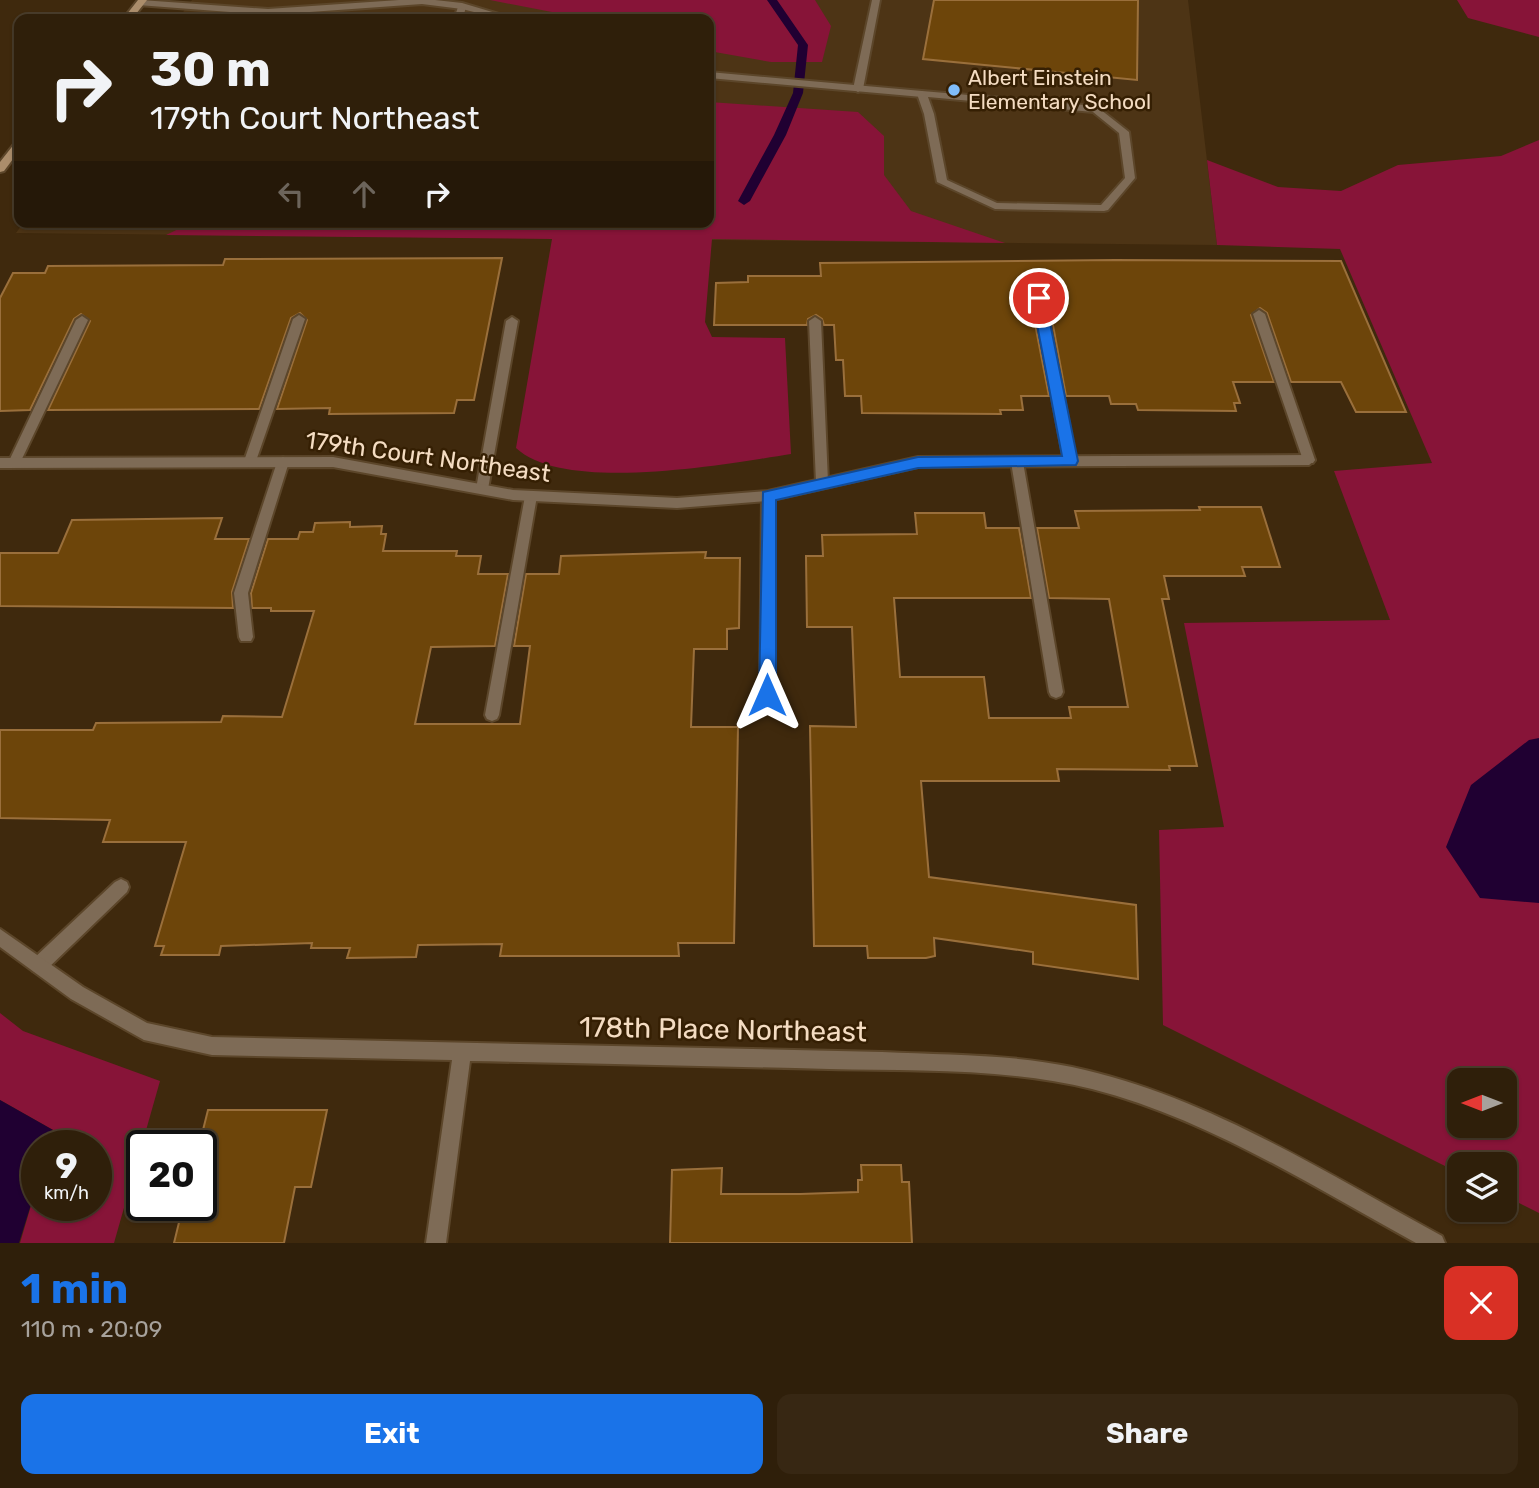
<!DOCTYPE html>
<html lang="en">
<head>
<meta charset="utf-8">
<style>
	body { margin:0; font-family:Rubik,sans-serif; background:#372713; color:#f1f3f6; height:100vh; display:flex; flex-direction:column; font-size:26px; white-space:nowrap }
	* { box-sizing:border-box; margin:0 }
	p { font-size:23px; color:#a7a29c }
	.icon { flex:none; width:38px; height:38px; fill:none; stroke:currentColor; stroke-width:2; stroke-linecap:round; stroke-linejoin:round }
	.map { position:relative; height:1243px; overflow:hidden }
	.drawer { display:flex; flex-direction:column; background:#2f1f0a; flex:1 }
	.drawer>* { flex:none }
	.hud { position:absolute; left:14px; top:14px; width:700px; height:214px; border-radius:14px; box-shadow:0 2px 5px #0004,0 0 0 2px #4a3d2b; background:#2f1f0a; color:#f1f3f6; overflow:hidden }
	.needle { width:46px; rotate:270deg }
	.controls { position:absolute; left:1447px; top:1068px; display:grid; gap:14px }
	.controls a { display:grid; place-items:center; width:70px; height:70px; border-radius:14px; background:#2f1f0a; box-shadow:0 2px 5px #0004,0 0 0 2px #4a3d2b; font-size:35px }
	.speed { position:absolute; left:21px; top:1130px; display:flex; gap:14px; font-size:35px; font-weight:700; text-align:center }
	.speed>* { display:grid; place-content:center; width:91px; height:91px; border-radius:50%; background:#2f1f0a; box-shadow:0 2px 5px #0004,0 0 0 2px #4a3d2b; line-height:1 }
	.speed small { font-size:18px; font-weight:400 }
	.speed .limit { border:4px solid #111; border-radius:10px; background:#fff; color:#111 }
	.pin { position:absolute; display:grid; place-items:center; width:60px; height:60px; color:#fff; margin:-30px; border:4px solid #fff; border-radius:50%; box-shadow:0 2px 7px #0007 }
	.me { position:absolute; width:77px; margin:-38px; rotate:0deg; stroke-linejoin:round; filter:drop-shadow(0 0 5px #0008) }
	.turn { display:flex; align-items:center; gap:24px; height:147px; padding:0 21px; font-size:32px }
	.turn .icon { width:91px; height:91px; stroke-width:2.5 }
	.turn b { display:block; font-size:49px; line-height:60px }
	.lanes { display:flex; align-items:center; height:66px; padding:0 21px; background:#0003; justify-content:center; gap:35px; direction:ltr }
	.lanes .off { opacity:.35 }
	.round { display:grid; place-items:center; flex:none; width:74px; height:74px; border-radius:14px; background:#372713 }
	.summary { display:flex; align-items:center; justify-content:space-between; height:119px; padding:0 21px }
	h1 { font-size:42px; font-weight:700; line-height:52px; color:#1a73e8 }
	.cta { display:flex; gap:14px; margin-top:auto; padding:14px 21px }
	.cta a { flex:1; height:80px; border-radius:14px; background:#1a73e8; color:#fff; font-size:28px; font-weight:700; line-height:80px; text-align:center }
	.cta a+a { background:#372713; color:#f1f3f6 }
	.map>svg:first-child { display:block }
	.built { fill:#4d3415 }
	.green { fill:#871438; fill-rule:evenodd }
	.water { fill:#200032 }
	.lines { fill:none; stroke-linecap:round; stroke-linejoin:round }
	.stream { fill:#200032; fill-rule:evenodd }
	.building { fill:#6d450a; stroke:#9a6f3b; stroke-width:2 }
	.lane-casing { stroke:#5c462a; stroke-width:4 }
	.street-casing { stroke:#5c462a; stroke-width:4 }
	.secondary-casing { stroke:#5c462a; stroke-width:4 }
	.lane { fill:#7e6b56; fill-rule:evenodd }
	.street { fill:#7e6b56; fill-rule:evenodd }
	.secondary { fill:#ab8d6b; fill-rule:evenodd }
	.route { fill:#1a73e8; stroke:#114b97; stroke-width:2 }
	.poi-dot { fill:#80bdfa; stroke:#351f03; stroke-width:2.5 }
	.labels { text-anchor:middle; stroke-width:5; stroke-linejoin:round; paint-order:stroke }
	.far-poi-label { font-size:21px; fill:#f4dcc2; stroke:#351f03; text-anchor:start }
	.street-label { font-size:24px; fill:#f4dcc2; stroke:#351f03 }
	.near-street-label { font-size:28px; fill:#f4dcc2; stroke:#351f03 }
</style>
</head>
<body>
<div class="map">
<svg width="1539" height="1243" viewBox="0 0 1539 1243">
	<rect width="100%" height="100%" fill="#3f290d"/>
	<path class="built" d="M192 0H1188L1217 245 16 233 24 222H709V19H178Z"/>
	<path class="green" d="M490 0H815L831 26 822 62H771L709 51V19H588Z
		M1457 0H1539V37L1468 18Z
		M709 102 858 112 884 136V175L911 211 1005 243 712 239 705 322 712 337 785 338 791 454C727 464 565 494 516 448L552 239 166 235 193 222H709Z
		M1539 140V1213L1505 1196V1164H1460L1459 1173 1163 1025 1159 830 1224 827 1184 623 1390 620 1334 471 1432 463 1340 249 1217 245 1207 160 1278 187 1341 191 1398 165 1501 156ZM1460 1080H1505V1125H1460Z
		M0 1013 23 1031 160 1081 114 1243H20L37 1185V1206H96V1146H48L53 1130 0 1100Z"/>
	<path class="water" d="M1539 738V903L1480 898 1446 847 1471 785 1529 740Z
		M0 1100 53 1130 48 1146H37V1185L19 1243H0Z"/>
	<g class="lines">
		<path class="stream" d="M767 0H777L808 45 803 93 786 135 750 201 744 205 738 201 774 135 793 93 798 45Z"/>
	</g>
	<path class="building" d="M934 0H1138L1137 80 923 59Z
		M502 258 474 400H457L454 413 329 414 330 408 277 409 307 320 300 313 291 318 259 409 48 410 90 321 81 314 74 319 30 410 0 411V298L13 273H45L48 266 223 265 225 259Z
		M1115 260 1341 261 1406 412H1356L1341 382H1291L1267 313 1260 308 1251 315 1274 382H1233L1240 403H1234L1236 411 1138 410 1136 404H1111L1109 396H1066L1048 298 1040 292 1030 298 1049 396H1021L1023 410H1000L1001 414 862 413 861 396H845L843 360H836L834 325H824L822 319 816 315 808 319 807 325H714L716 283 748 282V276H821L820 263Z
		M1199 507H1261L1280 567H1242L1245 576H1164L1169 599H1162L1197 766H1169L1170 770 1057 769 1059 781H921L929 877 1136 905 1138 979 1033 964V952L934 938 935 956 926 958H868L867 946H814L810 726 856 727 852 627H807L806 556H823L822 535 917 534 915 513H984L986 528H1019L1031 598H894L900 677H984L989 718H1071L1069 707H1128L1109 599 1049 598 1037 528H1079L1075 511 1200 510Z
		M222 518 215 539H249L232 592 233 608 0 606V553H58L72 520Z
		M350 522V527L382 526 381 534H386L383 551H457L456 556H481L478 574H508L495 646 431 647 415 724H520L530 646H514L526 574H559L561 556 706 552 705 558H740L739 628 727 629V649H694L691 727H738L734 943H678L679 956H500L502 944 418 945 416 957 347 958 350 948H311L312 943 221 946 219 955H161L164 946H155L186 842H103L110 820 0 818V730H93L96 723 221 722 223 716 282 717 314 611H271V608H252L251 593 268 539H298L300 532H313L315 523Z
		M208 1110H327L311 1187H295L284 1243H174L183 1206H201V1146H199Z
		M861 1165H901L902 1182H909L912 1243H670L672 1170 722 1168 721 1194H800L858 1192V1180H862Z"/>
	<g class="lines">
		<g class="lane-casing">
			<path id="lane" d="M872 0H880L863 89 858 92 853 89Z
				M459 4 466 6 463 19H454Z
				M922 91 1096 106 1129 132 1135 178 1108 210 1104 211 995 209 937 182 924 114 917 94ZM928 97 1093 112 1119 133 1125 178 1101 205 997 203 947 180 934 114Z
				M1039 294 1045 298 1076 461 1070 466 1064 461 1033 298Z
				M1259 310 1265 314 1315 460 1313 463H1305L1303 460 1253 314Z
				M299 315 305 319 256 461 250 466 246 464 244 461 293 319Z
				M82 316 88 320 20 463 14 468 10 466 8 463 76 320Z
				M512 317 518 321 488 489 482 494 476 489 506 321Z
				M815 317 821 321 828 482 822 487 816 482 809 321Z
				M283 457 289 462 248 593 253 637 251 641H241L239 637 234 593 277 462Z
				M1017 457 1023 462 1063 692 1061 696 1056 698 1051 696 1049 692 1011 462Z
				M531 491 537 496 499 715 497 719 492 721 487 719 485 715 525 496Z
				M768 491 774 496V696L772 700 767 702 762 700 760 696 762 496Z
				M121 879 127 882 129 887 127 892 45 971 39 973 33 971 31 965 33 959 115 882Z"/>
		</g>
		<g class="street-casing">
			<path id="street" d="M141 0 268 9 399 0H435L462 3 516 19H502L462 9 422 4 268 15 138 5V1Z
				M709 72 922 91 927 94 922 97 709 78Z
				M1309 455 1315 460 1309 465 918 467 768 501 677 508 513 500 333 467 0 468V458L333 457 513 490 677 498 768 491 918 457Z
				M0 929 83 987 147 1023 212 1037 882 1052C945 1055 1010 1054 1072 1067 1205 1095 1324 1172 1442 1236L1445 1243H1416C1312 1186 1208 1119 1092 1089 1007 1068 916 1071 829 1069 709 1066 589 1063 470 1061L446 1243H426L452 1060 212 1055 144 1040 71 999 0 947Z"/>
		</g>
		<g class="secondary-casing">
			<path id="secondary" d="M138 0H147L132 19H123Z
				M19 142V151L4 171 0 172V162L15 143Z"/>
		</g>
		<use href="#lane" class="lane"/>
		<use href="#street" class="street"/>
		<use href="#secondary" class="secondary"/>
	</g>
	<path class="route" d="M1039 294 1045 298 1078 461 1076 465 918 468 776 500V695L767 702 761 700 759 695 763 492 918 457 1062 456 1032 298Z"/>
	<circle class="poi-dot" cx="954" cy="90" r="7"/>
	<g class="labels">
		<g class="far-poi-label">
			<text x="968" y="85">Albert Einstein<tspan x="968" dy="24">Elementary School</tspan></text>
		</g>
		<g class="street-label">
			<text transform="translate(428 457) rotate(8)" y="8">179th Court Northeast</text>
		</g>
		<g class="near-street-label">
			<text transform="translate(723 1029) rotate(1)" y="10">178th Place Northeast</text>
		</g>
	</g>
</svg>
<div class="controls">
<a><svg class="needle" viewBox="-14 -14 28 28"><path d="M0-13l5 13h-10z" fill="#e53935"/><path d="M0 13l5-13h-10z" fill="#a7a29c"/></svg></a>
<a><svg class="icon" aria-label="layers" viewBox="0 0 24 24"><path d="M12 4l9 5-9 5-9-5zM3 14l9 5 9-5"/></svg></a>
</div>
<div class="speed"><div>9<small>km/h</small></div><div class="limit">20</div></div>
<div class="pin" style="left:1039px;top:298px;background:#d93025"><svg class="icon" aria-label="arrive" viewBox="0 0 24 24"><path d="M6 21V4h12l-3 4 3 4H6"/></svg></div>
<svg class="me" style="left:767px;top:695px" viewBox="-20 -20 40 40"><path d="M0-17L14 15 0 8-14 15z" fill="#1a73e8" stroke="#fff" stroke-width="4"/></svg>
<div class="hud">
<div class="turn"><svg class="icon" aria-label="right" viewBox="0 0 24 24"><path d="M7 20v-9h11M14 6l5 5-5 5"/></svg><div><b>30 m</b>179th Court Northeast</div></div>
<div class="lanes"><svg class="icon off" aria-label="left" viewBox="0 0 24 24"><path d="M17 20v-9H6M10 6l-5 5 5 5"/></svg><svg class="icon off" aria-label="ahead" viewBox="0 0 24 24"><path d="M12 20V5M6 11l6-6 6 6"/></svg><svg class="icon" aria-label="right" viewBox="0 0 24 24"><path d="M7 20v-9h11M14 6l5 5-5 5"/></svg></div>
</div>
</div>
<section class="drawer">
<div class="summary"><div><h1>1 min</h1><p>110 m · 20:09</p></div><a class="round" style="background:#d93025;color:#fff"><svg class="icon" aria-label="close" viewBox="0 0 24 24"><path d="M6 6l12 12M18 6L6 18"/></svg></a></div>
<div class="cta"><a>Exit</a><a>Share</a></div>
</section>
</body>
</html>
